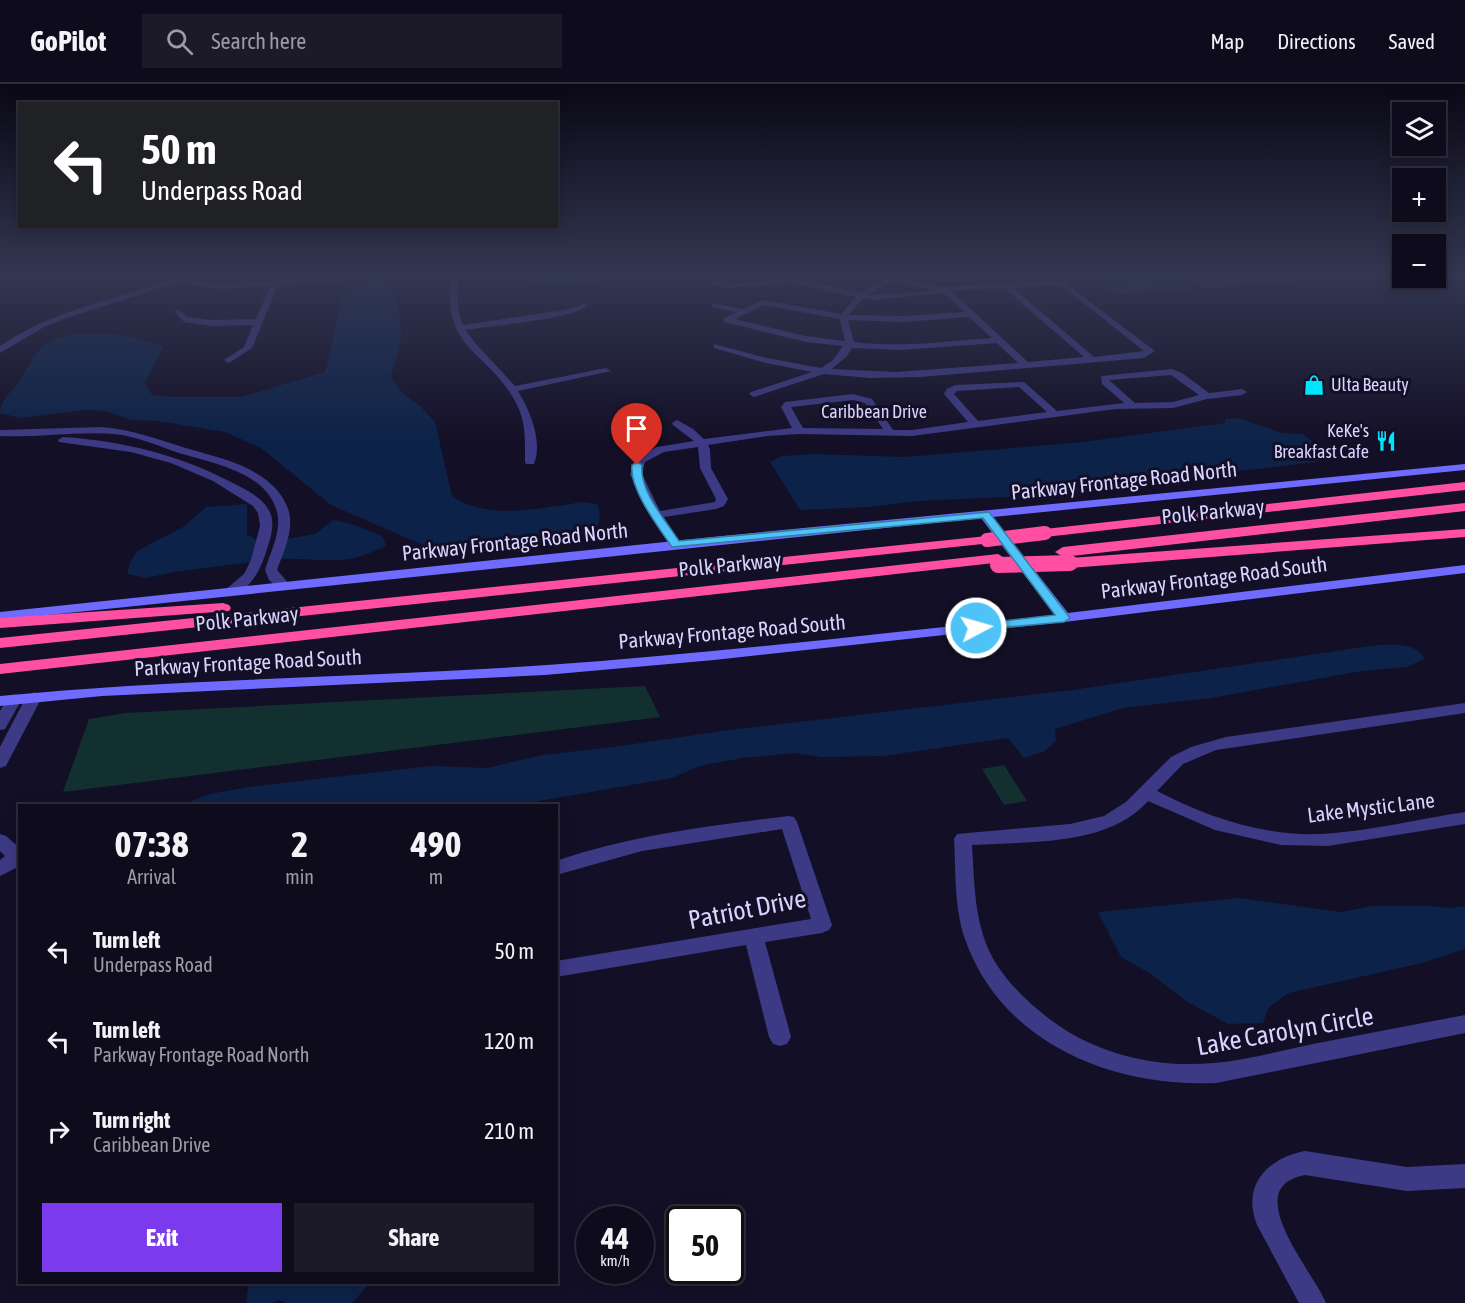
<!DOCTYPE html>
<html lang="en">
<head>
<meta charset="utf-8">
<style>
	body { margin:0; font-family:"Asap Condensed",sans-serif; background:#1c1929; color:#f1f3f6; height:100vh; display:flex; flex-direction:column; font-size:22px; white-space:nowrap }
	* { box-sizing:border-box; margin:0 }
	p { font-size:20px; color:#9b9ba3 }
	.icon { flex:none; width:33px; height:33px; fill:none; stroke:currentColor; stroke-width:2; stroke-linecap:round; stroke-linejoin:round }
	.map { position:relative; flex:1; overflow:hidden }
	.side { position:absolute; left:18px; top:720px; width:540px; height:480px; display:flex; flex-direction:column; background:#0e0b1c; border-radius:0px; box-shadow:0 3px 15px #0003,0 0 0 2px #2e2b3b }
	.side>* { flex:none }
	.top-card { position:absolute; left:18px; top:18px; width:540px; height:126px; border-radius:0px; box-shadow:0 3px 15px #0003,0 0 0 2px #2e2b3b; background:#202124; color:#fff; overflow:hidden }
	.controls { position:absolute; left:1392px; top:18px; display:grid; gap:12px }
	.controls a { display:grid; place-items:center; width:54px; height:54px; border-radius:0px; background:#0e0b1c; box-shadow:0 3px 15px #0003,0 0 0 2px #2e2b3b; font-size:30px }
	.speed { position:absolute; left:576px; top:1122px; display:flex; gap:12px; font-size:30px; font-weight:700; text-align:center }
	.speed>* { display:grid; place-content:center; width:78px; height:78px; border-radius:50%; background:#0e0b1c; box-shadow:0 3px 15px #0003,0 0 0 2px #2e2b3b; line-height:1 }
	.speed small { font-size:15px; font-weight:400 }
	.speed .limit { border:3px solid #111; border-radius:9px; background:#fff; color:#111 }
	.pin { position:absolute; display:grid; place-items:center; width:51px; height:51px; color:#fff; margin:-62px -26px; border-radius:50% 50% 50% 0; rotate:-45deg; box-shadow:0 0 6px #0007 }
	.pin .icon { rotate:45deg }
	.me { position:absolute; width:66px; margin:-33px; rotate:84deg; stroke-linejoin:round; filter:drop-shadow(0 0 4px #0008) }
	.turn { display:flex; align-items:center; gap:21px; height:126px; padding:0 24px; font-size:27px }
	.turn .icon { width:78px; height:78px; stroke-width:2.5 }
	.turn b { display:block; font-size:42px; line-height:51px }
	.eta { display:flex; justify-content:space-evenly; align-items:center; height:102px; text-align:center }
	.eta b { font-size:36px; font-weight:700; line-height:42px }
	.primary-button { display:flex; gap:12px; margin-top:auto; padding:12px 24px }
	.primary-button a { flex:1; height:69px; border-radius:0px; background:#7c3aed; color:#fff; font-size:24px; font-weight:700; line-height:69px; text-align:center }
	.primary-button a+a { background:#1c1929; color:#f1f3f6 }
	ul { padding:0; list-style:none }
	li { display:flex; align-items:center; gap:18px; height:90px; padding:0 24px }
	li div { flex:1 }
	li b { display:block; font-size:22px }
	li em { font-style:normal }
	header { display:flex; align-items:center; gap:36px; box-sizing:border-box; height:84px; padding:0 30px; background:#0e0b1c; border-bottom:2px solid #2e2b3b }
	header strong { font-size:28px }
	nav { display:flex; gap:33px; margin-inline-start:auto; font-size:21px }
	.search { width:420px; height:54px; background:#1c1929; display:flex; align-items:center; gap:15px; box-sizing:border-box; padding:0 21px; border-radius:0px; color:#9b9ba3; font-size:22px }
	.map>svg:first-child { display:block }
	.green { fill:#12302f }
	.water { fill:#0c2248 }
	.lines { fill:none; stroke-linecap:round; stroke-linejoin:round }
	.street { fill:#3d3a85; fill-rule:evenodd }
	.secondary { fill:#6f6bff; fill-rule:evenodd }
	.highway { fill:#ff4fa3; fill-rule:evenodd }
	.highway-bridge-far1 { stroke:#ff4fa3; stroke-width:14 }
	.highway-bridge { stroke:#ff4fa3; stroke-width:16 }
	.wall { fill:#312854 }
	.route { fill:#4fc3f7; stroke:#337fa1; stroke-width:1.5 }
	.labels { text-anchor:middle; stroke-width:6; stroke-linejoin:round; paint-order:stroke }
	.far-poi-label { font-size:18px; fill:#d9d4ff; stroke:#130f26; text-anchor:start }
	.far-street-label { font-size:18px; fill:#d9d4ff; stroke:#130f26 }
	.street-label { font-size:21px; fill:#d9d4ff; stroke:#130f26 }
	.near-street-label { font-size:26px; fill:#d9d4ff; stroke:#130f26 }
</style>
</head>
<body>
<header>
<strong>GoPilot</strong>
<div class="search"><svg class="icon" aria-label="search" viewBox="0 0 24 24"><circle cx="10" cy="10" r="6"/><path d="M15 15l6 6"/></svg>Search here</div>
<nav><a>Map</a><a>Directions</a><a>Saved</a></nav>
</header>
<div class="map">
<svg width="1465" height="1219" viewBox="0 0 1465 1219">
	<rect width="100%" height="100%" fill="#130f26"/>
	<path class="green" d="M911 189H998L911 196 897 194Z
		M1011 189H1167L1192 205 1113 211 1090 195 1024 200Z
		M645 602 660 633 63 708 89 635 125 629Z
		M1004 681 1027 717 1004 721 982 685Z"/>
	<path class="water" d="M537 189H619C605 200 546 207 529 200L531 193Z
		M1138 191 1165 205 1144 207 1115 192Z
		M373 196 389 198C398 220 404 241 399 265 397 274 393 284 391 293L401 308 421 323 435 338 452 412C483 433 522 427 557 422 576 420 580 415 598 421L600 432 598 442 463 463 425 462 331 421 261 364 225 348 159 337 131 336 106 327 85 326 21 334 0 329C2 313 13 307 21 294 28 283 32 272 42 263 71 240 132 249 163 263L145 299 152 311 173 313H241L325 288 344 208 356 198Z
		M1238 334 1282 349 1302 350 1332 371 1316 378 1206 391 1140 395 1111 399 1090 406 1054 411 917 417 870 423 800 426 770 378 782 372 813 370 905 373 978 367 1082 358 1225 339V335Z
		M247 420V450L258 457 251 478 174 488 146 494 127 490 130 479 137 467 183 443 206 423Z
		M333 436C352 439 366 445 383 453L386 462C376 466 366 471 355 474 330 479 305 474 280 475L285 455 315 450Z
		M1377 561C1395 561 1415 558 1425 575L1406 583 1362 587 1211 614 1123 624 1055 645 1056 657 1045 667 1024 674 1008 654 883 672 822 673 794 669 743 674 699 682 672 694 516 721H182L209 710 256 702 431 682 487 684 542 671 613 663 729 646 1072 606Z
		M1238 814 1341 828 1372 822H1430L1449 824 1465 822V865L1422 879 1289 909 1268 924 1263 939 1228 940 1186 917 1151 890 1121 873 1098 828Z
		M246 1199H370L352 1219H286L279 1216 272 1219H246L248 1204Z"/>
	<g class="lines">
		<path class="street" d="M382 189H417L413 191 278 201 252 264 229 279 224 276 244 263 253 241 212 242 184 238 175 228 179 226 187 233 212 236 256 235 270 202 219 205 179 198 66 234 44 243 0 269V262C51 227 111 216 169 197L163 194 167 192 219 201 272 197 278 190 282 192 280 196Z
			M452 189H460C457 207 455 224 463 241L563 226 577 223 584 219 588 221C576 235 488 242 465 246L477 261 515 302 606 284 611 287 518 307C530 327 543 357 534 380H526L525 378C525 360 526 340 518 323 491 265 439 269 452 189Z
			M706 189H714L719 197 727 200 791 195 800 192 804 194 801 196 860 209 885 195 864 189 892 192 911 189 901 194 940 203 1052 197 1065 199 1155 267 1144 274 921 293 870 294 824 290 754 313 749 310 751 308 812 288 766 279 714 264V260L767 274 821 284 832 277 843 262 806 258 724 238V234L736 228 712 223V219L743 225 763 216 841 230 856 213 792 199 727 204 713 201ZM893 197 935 207 868 211ZM1052 201 1063 203 1144 267 1094 273 1013 204ZM1004 204 1084 273 1028 278 951 207ZM944 209 964 228 904 232 849 231 863 214 873 216ZM764 221 840 235 845 257 806 252 735 235ZM969 233 992 254C946 257 899 264 854 258L848 236 904 238ZM997 259 1018 279 896 288 832 285 847 272 852 264 901 266Z
			M1172 285 1182 289 1209 309 1242 305 1247 308 1242 311 1207 315 1173 324 1115 325 912 352 799 350 767 352 708 361 710 365 711 384 728 415 724 422 716 425 664 433 682 461 676 465 672 464 640 414 630 390 636 374 657 363 694 357 673 341 672 339 677 336 693 345 704 355 792 344 781 323 785 318 853 310 872 315 893 346H912L968 338 944 310 947 305 955 301 1024 298 1057 327 1124 319 1102 300 1101 292ZM1171 291 1199 311 1173 318 1135 319 1109 296ZM1019 303 1047 328 978 337 954 310 957 307ZM853 316 865 319 883 345 803 344 791 323ZM698 363 700 384 716 415 715 418 660 427 642 390 645 378 664 368Z
			M101 343C132 345 159 356 189 365 213 372 241 378 262 393 274 401 285 413 289 428 294 447 283 469 277 486L291 502 289 505H279L269 496 265 486C270 469 282 447 277 428 267 387 210 379 176 368 156 361 136 352 114 350 76 347 38 354 0 352V346Z
			M63 353C123 357 180 371 233 399 248 407 265 414 271 431 275 444 269 459 265 471 260 487 249 507 231 511L224 507 244 490 251 476 260 442 258 429 253 422 213 397 171 379 131 368 59 358 58 356Z
			M34 608 42 613 8 678 6 682 0 684V663L26 613Z
			M14 610 22 615 5 645 0 646V627L9 612Z
			M1465 619V629L1216 666 1183 680 1157 707C1207 733 1262 752 1320 750 1365 748 1419 735 1465 728V740L1328 762 1281 761 1215 746 1148 717C1107 763 1029 757 972 761 974 791 974 822 983 851 992 881 1013 904 1036 924 1084 967 1150 985 1214 979 1247 976 1280 967 1313 960 1363 950 1414 941 1465 931V949L1216 999C1113 1004 1001 959 965 855 954 823 956 788 954 755L957 750 1070 740 1104 732 1126 718 1171 673 1191 663 1226 653Z
			M788 732 794 733 797 738 832 841 829 846 822 849 765 858 791 953 787 960 780 962 773 960 769 953 746 861 556 893V877L811 835 782 745 642 767 556 791V777C632 751 710 742 788 732Z
			M0 750 6 752 20 764V782L0 792V776L5 772 0 767Z
			M1305 1067 1407 1083 1465 1080V1104L1407 1107 1305 1091C1238 1103 1313 1187 1326 1219H1299L1257 1141C1241 1101 1268 1074 1305 1067Z"/>
		<path class="secondary" d="M1465 380V386L993 433 1068 529 1465 481V489L1064 538 714 576 545 591 102 612 0 622V612C182 594 365 594 547 581 716 569 885 549 1055 531L981 434 0 536V528L722 452Z"/>
		<path class="highway" d="M1465 398V406L1045 453 1038 449 1045 445Z
			M1465 419V427L1063 473 1055 468 1063 463Z
			M1465 445V453L1070 484 1062 479 1070 474Z
			M987 452 994 456 992 459 0 564V554Z
			M998 470 1006 475 1003 478 0 590V580Z
			M223 519 229 521 231 524 229 527 0 544V534Z"/>
		<path class="highway-bridge-far1" d="M987 456 1045 449"/>
		<path class="highway-bridge" d="M998 481 1070 479"/>
	</g>
	<path class="wall" d="M1182 189H1298L1295 198 1206 204Z"/>
	<linearGradient id="sky" x2="0" y2="1"><stop stop-color="#0a0815"/><stop offset="0.53" stop-color="#333752"/><stop offset="1" stop-color="#333752" stop-opacity="0"/></linearGradient>
	<rect width="1465" height="360" fill="url(#sky)"/>
	<path class="route" d="M637 378 642 381C639 407 666 437 679 457L989 428 1070 534 1064 538 971 546 969 544 976 540 1055 531 983 434 672 463C659 444 629 405 632 381Z"/>
	<defs>
		<g id="shop-bare" transform="scale(1.62)"><path d="M-5-2.5h2.3a2.7 3.5 0 0 1 5.4 0H5L5.5 6h-11ZM-1.5-2.5h3a1.5 2.3 0 0 0-3 0Z" fill="#00e5ff" stroke="#130f26" stroke-width="2.5" paint-order="stroke"/></g>
		<g id="restaurant-bare" transform="scale(1.62)"><path d="M-5-6h1v4h1v-4h1v4h1v-4h1v5L-1.5 .5V6h-2V.5L-5-1ZM5-6V6H3V1.5H1.5Q1.5-4 5-6Z" fill="#00e5ff" stroke="#130f26" stroke-width="2.5" paint-order="stroke"/></g>
	</defs>
	<g fill-rule="evenodd">
		<use href="#shop-bare" x="1314" y="301"/>
		<use href="#restaurant-bare" x="1386" y="357"/>
	</g>
	<g class="labels">
		<g class="far-poi-label">
			<text x="1331" y="307">Ulta Beauty</text>
			<text x="1369" y="353" text-anchor="end">KeKe's<tspan x="1369" dy="21">Breakfast Cafe</tspan></text>
		</g>
		<g class="far-street-label">
			<text x="874" y="334">Caribbean Drive</text>
		</g>
		<g class="street-label">
			<text transform="translate(1124 397) rotate(-6)" y="7">Parkway Frontage Road North</text>
			<text transform="translate(1213 428) rotate(-6)" y="7">Polk Parkway</text>
			<text transform="translate(515 458) rotate(-6)" y="7">Parkway Frontage Road North</text>
			<text transform="translate(730 481) rotate(-6)" y="7">Polk Parkway</text>
			<text transform="translate(1214 494) rotate(-7)" y="7">Parkway Frontage Road South</text>
			<text transform="translate(247 535) rotate(-6)" y="7">Polk Parkway</text>
			<text transform="translate(732 548) rotate(-5)" y="7">Parkway Frontage Road South</text>
			<text transform="translate(248 579) rotate(-3)" y="7">Parkway Frontage Road South</text>
			<text transform="translate(1371 724) rotate(-7)" y="7">Lake Mystic Lane</text>
		</g>
		<g class="near-street-label">
			<text transform="translate(747 825) rotate(-11)" y="9">Patriot Drive</text>
			<text transform="translate(1285 947) rotate(-10)" y="9">Lake Carolyn Circle</text>
		</g>
	</g>
</svg>
<div class="controls">
<a><svg class="icon" aria-label="layers" viewBox="0 0 24 24"><path d="M12 4l9 5-9 5-9-5zM3 14l9 5 9-5"/></svg></a>
<a>+</a>
<a>−</a>
</div>
<div class="speed"><div>44<small>km/h</small></div><div class="limit">50</div></div>
<div class="pin" style="left:637px;top:381px;background:#d93025"><svg class="icon" aria-label="arrive" viewBox="0 0 24 24"><path d="M6 21V4h12l-3 4 3 4H6"/></svg></div>
<svg class="me" style="left:976px;top:544px" viewBox="-20 -20 40 40"><circle r="17" fill="#4fc3f7" stroke="#fff" stroke-width="3"/><path d="M0-11L8 9 0 5-8 9z" fill="#fff"/></svg>
<div class="top-card">
<div class="turn"><svg class="icon" aria-label="left" viewBox="0 0 24 24"><path d="M17 20v-9H6M10 6l-5 5 5 5"/></svg><div><b>50 m</b>Underpass Road</div></div>
</div>
<section class="side">
<div class="eta">
<div><b>07:38</b><p>Arrival</p></div>
<div><b>2</b><p>min</p></div>
<div><b>490</b><p>m</p></div>
</div>
<ul>
<li><svg class="icon" aria-label="left" viewBox="0 0 24 24"><path d="M17 20v-9H6M10 6l-5 5 5 5"/></svg><div><b>Turn left</b><p>Underpass Road</p></div><em>50 m</em></li>
<li><svg class="icon" aria-label="left" viewBox="0 0 24 24"><path d="M17 20v-9H6M10 6l-5 5 5 5"/></svg><div><b>Turn left</b><p>Parkway Frontage Road North</p></div><em>120 m</em></li>
<li><svg class="icon" aria-label="right" viewBox="0 0 24 24"><path d="M7 20v-9h11M14 6l5 5-5 5"/></svg><div><b>Turn right</b><p>Caribbean Drive</p></div><em>210 m</em></li>
</ul>
<div class="primary-button"><a>Exit</a><a>Share</a></div>
</section>
</div>
</body>
</html>
